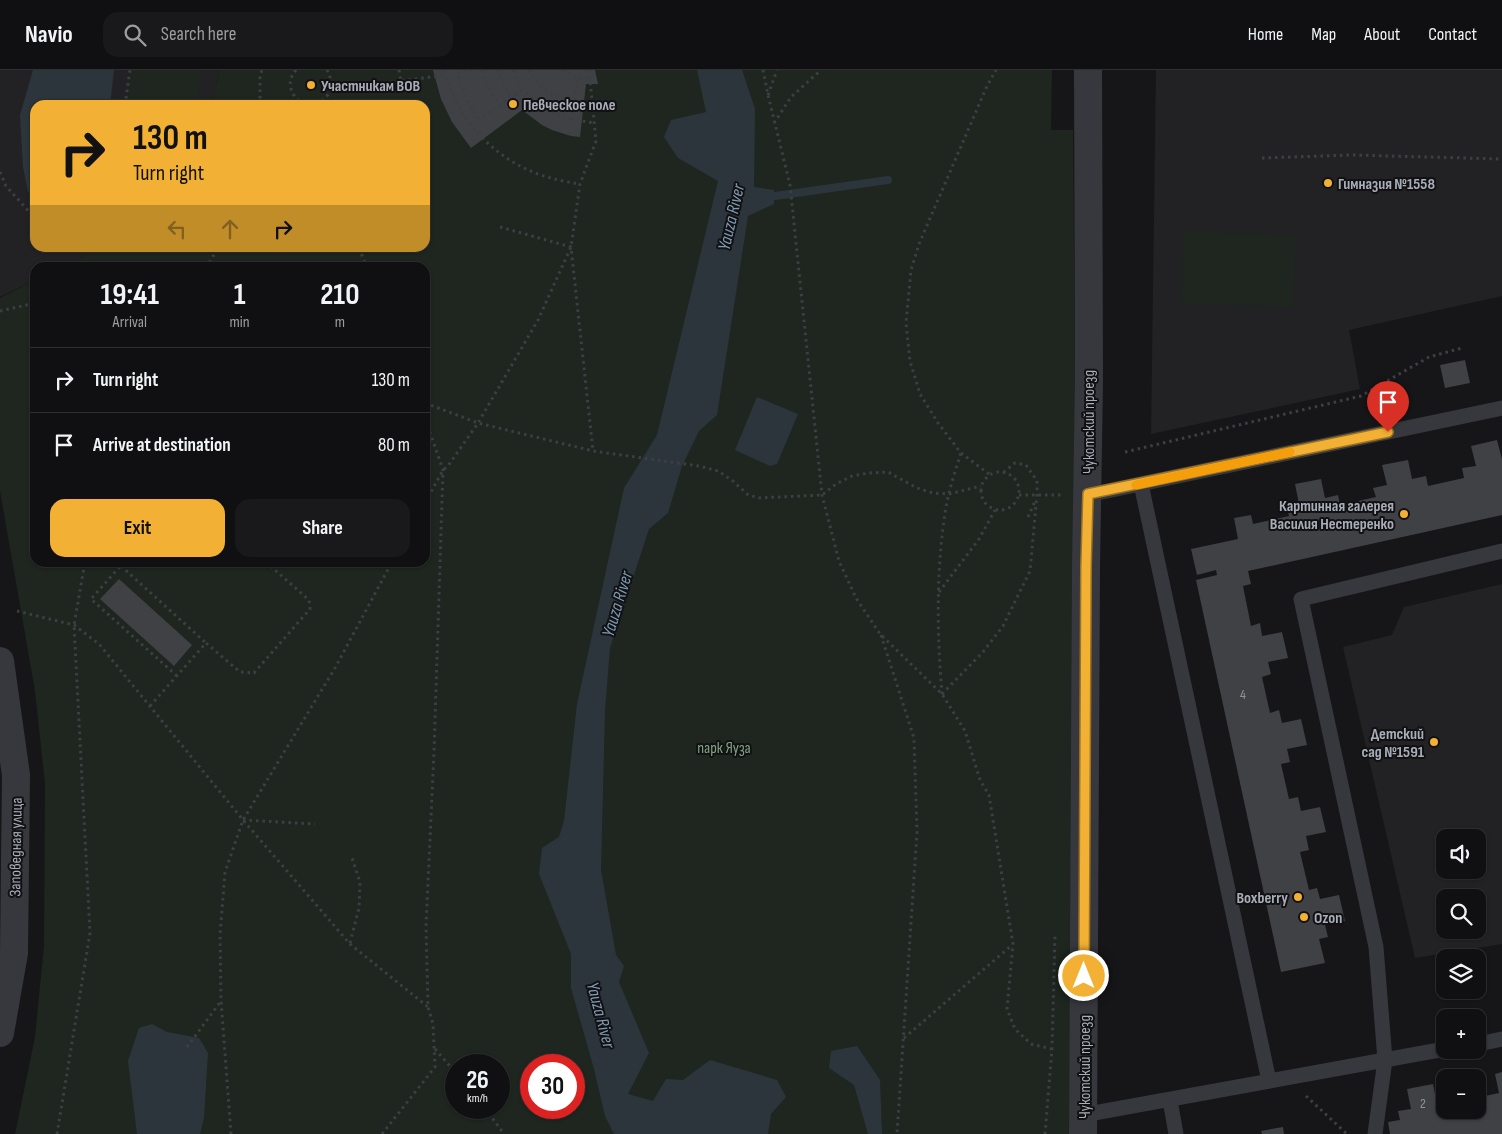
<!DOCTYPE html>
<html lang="en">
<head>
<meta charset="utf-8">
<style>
	body { margin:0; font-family:"Sofia Sans Condensed",sans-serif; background:#19191b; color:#f1f3f6; height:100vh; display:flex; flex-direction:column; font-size:19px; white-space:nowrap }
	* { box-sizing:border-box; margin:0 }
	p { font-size:16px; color:#9c9d9f }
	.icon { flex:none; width:28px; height:28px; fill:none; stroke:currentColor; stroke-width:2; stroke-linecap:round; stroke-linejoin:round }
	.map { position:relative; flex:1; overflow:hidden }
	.side { position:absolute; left:30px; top:192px; width:400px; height:305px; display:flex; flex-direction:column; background:#101012; border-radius:15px; box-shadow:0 1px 4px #0004,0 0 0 1px #303032 }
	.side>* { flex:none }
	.hud { position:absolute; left:30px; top:30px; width:400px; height:152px; border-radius:15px; box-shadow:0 1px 4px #0004,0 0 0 1px #303032; background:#f2b134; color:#111; overflow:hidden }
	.controls { position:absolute; left:1436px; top:759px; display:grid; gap:10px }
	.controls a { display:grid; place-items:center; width:50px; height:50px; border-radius:10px; background:#101012; box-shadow:0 1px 4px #0004,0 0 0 1px #303032; font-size:25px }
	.speed { position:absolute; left:445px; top:984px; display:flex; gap:10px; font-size:25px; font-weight:700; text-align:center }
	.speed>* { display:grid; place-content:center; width:65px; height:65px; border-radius:50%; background:#101012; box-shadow:0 1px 4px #0004,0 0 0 1px #303032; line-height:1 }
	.speed small { font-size:12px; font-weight:400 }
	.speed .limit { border:8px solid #d22; background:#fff; color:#111 }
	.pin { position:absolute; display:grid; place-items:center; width:42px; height:42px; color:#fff; margin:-51px -21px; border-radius:50% 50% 50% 0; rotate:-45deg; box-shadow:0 0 5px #0007 }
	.pin .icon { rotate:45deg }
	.me { position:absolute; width:55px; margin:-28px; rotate:0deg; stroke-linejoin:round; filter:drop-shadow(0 0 4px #0008) }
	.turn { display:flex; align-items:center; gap:18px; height:105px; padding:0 20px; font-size:22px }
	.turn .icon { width:65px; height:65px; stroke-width:2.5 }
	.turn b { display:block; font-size:35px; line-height:42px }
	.lanes { display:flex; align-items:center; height:48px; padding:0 20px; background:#0003; justify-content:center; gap:25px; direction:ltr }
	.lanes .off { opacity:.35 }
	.eta { display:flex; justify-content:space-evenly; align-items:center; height:85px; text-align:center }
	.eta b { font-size:30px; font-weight:700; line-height:35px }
	.action { display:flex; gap:10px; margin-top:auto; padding:10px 20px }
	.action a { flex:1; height:58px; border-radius:15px; background:#f2b134; color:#111; font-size:20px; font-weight:700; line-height:58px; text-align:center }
	.action a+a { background:#19191b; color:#f1f3f6 }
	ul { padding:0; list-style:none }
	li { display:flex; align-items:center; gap:15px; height:65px; padding:0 20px; border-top:1px solid #303032 }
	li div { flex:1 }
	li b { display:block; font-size:19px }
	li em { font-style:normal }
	header { display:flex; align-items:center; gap:30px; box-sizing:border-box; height:70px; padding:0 25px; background:#101012; border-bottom:1px solid #303032 }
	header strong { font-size:24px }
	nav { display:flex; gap:28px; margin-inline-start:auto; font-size:18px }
	.search { width:350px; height:45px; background:#19191b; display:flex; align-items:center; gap:12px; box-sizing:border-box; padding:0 18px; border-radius:15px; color:#9c9d9f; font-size:19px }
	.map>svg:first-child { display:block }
	.built { fill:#222225; fill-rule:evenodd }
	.green { fill:#1e261f; fill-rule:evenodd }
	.water { fill:#2c353c }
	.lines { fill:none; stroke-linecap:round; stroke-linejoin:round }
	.stream { stroke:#2c353c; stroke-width:8 }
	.building { fill:#404145 }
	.path { stroke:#3d3f44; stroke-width:3; stroke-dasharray:2.5 4; stroke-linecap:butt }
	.service { stroke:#37383d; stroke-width:15 }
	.minor { stroke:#37383d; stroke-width:28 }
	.tertiary { stroke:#37383d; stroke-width:28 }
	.route-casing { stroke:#9d7322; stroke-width:12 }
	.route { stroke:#f2b134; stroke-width:9 }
	.slow { stroke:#f59e0b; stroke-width:9 }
	.poi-dot { fill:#f2b134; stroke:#111113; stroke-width:2 }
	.labels { text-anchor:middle; stroke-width:4; stroke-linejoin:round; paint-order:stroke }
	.number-label { font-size:14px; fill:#8e929b }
	.poi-label { font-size:16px; font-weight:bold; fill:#a8adb8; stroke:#111113; text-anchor:start }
	.street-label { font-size:16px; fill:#a8adb8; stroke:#111113 }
	.park-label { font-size:16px; fill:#7fa381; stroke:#111113 }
	.water-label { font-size:18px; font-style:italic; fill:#7f9bb3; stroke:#111113 }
</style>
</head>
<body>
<header>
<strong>Navio</strong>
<div class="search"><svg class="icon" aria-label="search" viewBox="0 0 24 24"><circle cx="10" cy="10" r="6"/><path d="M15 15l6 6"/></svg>Search here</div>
<nav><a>Home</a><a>Map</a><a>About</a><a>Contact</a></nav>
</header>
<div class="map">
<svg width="1502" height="1064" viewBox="0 0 1502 1064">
	<rect width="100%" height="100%" fill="#161618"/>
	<path class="built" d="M0 0H220L211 35H35V178H102L61 197 35 198V210L0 227Z
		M1156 0H1502V226L1349 260 1360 319 1151 364Z
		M1502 514V874L1415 888 1343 577 1392 565 1404 537ZM1445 768H1478V800H1445ZM1445 828H1478V860H1445Z"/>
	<path class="green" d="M130 0H202L197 35H132L128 20Z
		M220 0H1052L1051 60H1073L1076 425 1069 1064H15L35 967 44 876 45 714 35 621 0 421V228L35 210V492H425V198L61 197 102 178H425V35H211ZM456 995H499V1038H456ZM531 995H574V1038H531Z
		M1184 161 1296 166 1293 237 1181 233Z"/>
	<path class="water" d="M33 0H114L110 35H35V126L28 122 23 97 20 45Z
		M697 0H742L755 39 754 117 774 120V134L748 146 717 345 699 361 682 396 668 443 649 459 610 578 605 640 601 800 616 885 624 896 619 912 649 983 628 1024 653 1031 666 1009 683 1010 710 990 777 1010 786 1027 771 1044 768 1064H614L605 1046 594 999 571 918V884L539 804 542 778 559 767 564 751 577 634 624 418 657 365 718 111 678 88 664 67 671 50 706 42Z
		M757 327 798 344 777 394 770 396 735 380Z
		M152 954 167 962 199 968 208 983 204 1048 200 1064H137L128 991 139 958Z
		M857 976 880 1010 882 1064H868L854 1015 829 998 831 981Z"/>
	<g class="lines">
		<path class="stream" d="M775 126 888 110"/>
	</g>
	<path class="building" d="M433 0H595L598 14H586L580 67 571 66 552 60 542 55 522 40 471 78 452 52 441 29Z
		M1465 290 1470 313 1445 318 1440 295Z
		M1497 370 1502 389V445L1248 501 1251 514 1243 516 1251 556 1260 553 1262 566 1282 562 1288 588 1268 592 1271 604 1262 607 1270 643 1279 640 1282 653 1301 649 1307 675 1287 679 1290 692 1281 694 1289 729 1298 727 1301 741 1320 737 1326 762 1306 766 1309 780 1300 782 1309 820 1317 818 1320 829 1339 825 1345 851 1325 855 1328 867 1319 869 1325 893 1281 902 1196 510 1217 505 1216 500 1197 505 1191 479 1238 469 1234 448 1251 445 1253 454 1289 446 1287 437 1299 434 1295 414 1321 409 1325 428 1338 425 1340 435 1376 427 1373 418 1387 415 1382 395 1408 390 1412 409 1426 406 1428 416 1464 408 1462 398 1476 396 1471 376Z
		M119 509 192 575 174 596 100 529Z
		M1502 1002V1064H1390L1388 1052 1400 1050 1398 1041 1411 1039 1407 1019 1433 1014 1437 1034 1445 1033V1040H1478V1037L1487 1035 1485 1026 1499 1023 1495 1004Z
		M1283 1057 1284 1064H1262L1261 1061Z"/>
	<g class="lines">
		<path class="path" d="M296 0C291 6 289 12 291 19 299 47 345 32 327 0
			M399 0 401 11
			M445 0C455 48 494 88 538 104 552 109 566 112 580 114
			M473 0 457 3 468 32 479 49 524 19
			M481 0 485 10 499 35
			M497 0 511 27
			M513 0C529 38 557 48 595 53
			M529 0C538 20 556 27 575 35
			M562 0 578 8 590 9
			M763 0 768 25 790 115 822 425 839 491 856 528 880 564 942 624 965 661 980 710 989 725 1013 874 1007 939 1015 959 1031 974 1052 979
			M331 20 446 5
			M768 25 777 0
			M125 35 130 0
			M260 35V6L262 0
			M572 50 578 8
			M774 53 791 27 821 0
			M1262 88 1352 85 1502 89
			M0 102 6 116 32 145 35 146
			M500 157 571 177 593 381
			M359 178 367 198
			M206 198 218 178
			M0 241 35 233
			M425 333 478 353 593 381 699 396 718 401 733 411 747 424 758 428 822 425 836 414 852 406 869 403 888 402 917 418 933 423 949 424 981 416
			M1125 382 1361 326 1429 287 1462 278
			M981 421a19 19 0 1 1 38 0a19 19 0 1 1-38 0Z
			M989 404 961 383 938 353 920 324 910 291 906 253 911 200 919 174 987 16 996 0
			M1019 425H1062
			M425 433 443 400 448 396 478 353 538 250 571 177 580 114 596 71 589 0
			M1028 447 1036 429
			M124 492 91 529 177 606
			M121 496 206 573
			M939 522 979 469 995 440
			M17 541 74 555 99 574 243 750 350 874 428 937
			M881 565 914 668 917 762 897 1064
			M942 624 983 582 1003 556 1030 501 1037 424V411L1026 395 1015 393 1004 402
			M942 624C937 564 936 503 945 443 948 422 955 402 961 383
			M150 636 206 573 240 602 254 603 310 539 309 530 266 492
			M243 750 315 754
			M350 873 359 838 360 812 352 788
			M904 968 1012 875
			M187 977 221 931
			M435 979 456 1003
			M1306 1026 1347 1064
			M485 1038 504 1064
			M57 1064 90 863 74 555 85 492
			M231 1064 221 930 220 865 225 802 243 750 335 598 392 492
			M382 1064 435 997 433 954 428 937 426 856 434 682 443 400 425 348
			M1045 1064 1052 979 1055 865"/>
		<path class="service" d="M1141 414 1269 1011
			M1088 425 1502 338
			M1478 974 1502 969
			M1170 1030 1176 1064
			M1083 1045 1445 979
			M1375 1064 1385 990 1376 877 1301 529 1502 481"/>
		<path class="minor" d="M1083 1064 1086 497 1089 311 1088 0"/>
		<path class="tertiary" d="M0 591 16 705 14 883 0 963"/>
	</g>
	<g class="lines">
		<g class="route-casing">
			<path id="route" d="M1084 906 1086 497 1088 424 1388 362"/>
		</g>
		<use href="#route" class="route"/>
		<path class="slow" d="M1136 415 1290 382"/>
	</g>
	<g class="poi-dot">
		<circle cx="311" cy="15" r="5"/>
		<circle cx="513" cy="34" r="5"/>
		<circle cx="1328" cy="113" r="5"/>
		<circle cx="1404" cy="444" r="5"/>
		<circle cx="1434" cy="672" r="5"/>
		<circle cx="1298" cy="827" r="5"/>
		<circle cx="1304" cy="847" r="5"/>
	</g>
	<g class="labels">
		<g class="number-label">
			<text x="1243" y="629">4</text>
			<text x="1423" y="1038">2</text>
		</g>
		<g class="poi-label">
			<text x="321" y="21">Участникам ВОВ</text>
			<text x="523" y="40">Певческое поле</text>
			<text x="1338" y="119">Гимназия №1558</text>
			<text x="1394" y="441" text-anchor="end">Картинная галерея<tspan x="1394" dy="18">Василия Нестеренко</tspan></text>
			<text x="1424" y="669" text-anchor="end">Детский<tspan x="1424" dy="18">сад №1591</tspan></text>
			<text x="1288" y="833" text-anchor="end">Boxberry</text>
			<text x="1314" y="853">Ozon</text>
		</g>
		<g class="street-label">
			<text transform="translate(1088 352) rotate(-90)" y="6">Чукотский проезд</text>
			<text transform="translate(15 777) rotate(-89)" y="6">Заповедная улица</text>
			<text transform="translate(1084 997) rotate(-90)" y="6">Чукотский проезд</text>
		</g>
		<g class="park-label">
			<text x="724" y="683">парк Яуза</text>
		</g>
		<g class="water-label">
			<text transform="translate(731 147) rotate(-77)" y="6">Yauza River</text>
			<text transform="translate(617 534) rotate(-73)" y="6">Yauza River</text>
			<text transform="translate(601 945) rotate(75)" y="6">Yauza River</text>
		</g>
	</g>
</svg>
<div class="controls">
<a><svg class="icon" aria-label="sound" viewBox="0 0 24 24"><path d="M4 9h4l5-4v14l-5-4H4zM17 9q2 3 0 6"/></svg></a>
<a><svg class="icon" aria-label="search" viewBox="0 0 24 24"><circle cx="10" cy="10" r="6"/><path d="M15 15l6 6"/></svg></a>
<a><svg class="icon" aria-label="layers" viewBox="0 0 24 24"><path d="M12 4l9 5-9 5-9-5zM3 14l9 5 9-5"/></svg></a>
<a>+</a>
<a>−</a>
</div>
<div class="speed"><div>26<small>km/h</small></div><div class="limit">30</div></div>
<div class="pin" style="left:1388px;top:362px;background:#d93025"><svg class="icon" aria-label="arrive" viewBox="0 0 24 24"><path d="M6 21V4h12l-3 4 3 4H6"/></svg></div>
<svg class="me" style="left:1084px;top:906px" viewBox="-20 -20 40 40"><circle r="17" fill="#f2b134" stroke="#fff" stroke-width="3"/><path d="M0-11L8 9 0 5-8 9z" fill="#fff"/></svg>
<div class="hud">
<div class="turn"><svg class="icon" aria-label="right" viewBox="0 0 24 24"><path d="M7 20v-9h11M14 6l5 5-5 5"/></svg><div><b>130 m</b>Turn right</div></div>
<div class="lanes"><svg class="icon off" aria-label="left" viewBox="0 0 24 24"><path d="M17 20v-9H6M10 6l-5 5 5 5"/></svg><svg class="icon off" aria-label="ahead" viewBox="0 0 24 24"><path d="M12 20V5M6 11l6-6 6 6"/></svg><svg class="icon" aria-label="right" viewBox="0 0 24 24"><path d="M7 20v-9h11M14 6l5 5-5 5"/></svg></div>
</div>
<section class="side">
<div class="eta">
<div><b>19:41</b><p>Arrival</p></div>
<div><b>1</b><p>min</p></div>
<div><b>210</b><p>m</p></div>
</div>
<ul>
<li><svg class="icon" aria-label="right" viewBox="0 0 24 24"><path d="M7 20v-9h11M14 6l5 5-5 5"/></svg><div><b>Turn right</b></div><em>130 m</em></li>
<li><svg class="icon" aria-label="arrive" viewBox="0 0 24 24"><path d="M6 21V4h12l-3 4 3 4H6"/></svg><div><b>Arrive at destination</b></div><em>80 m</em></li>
</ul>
<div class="action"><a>Exit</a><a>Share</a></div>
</section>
</div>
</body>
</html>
